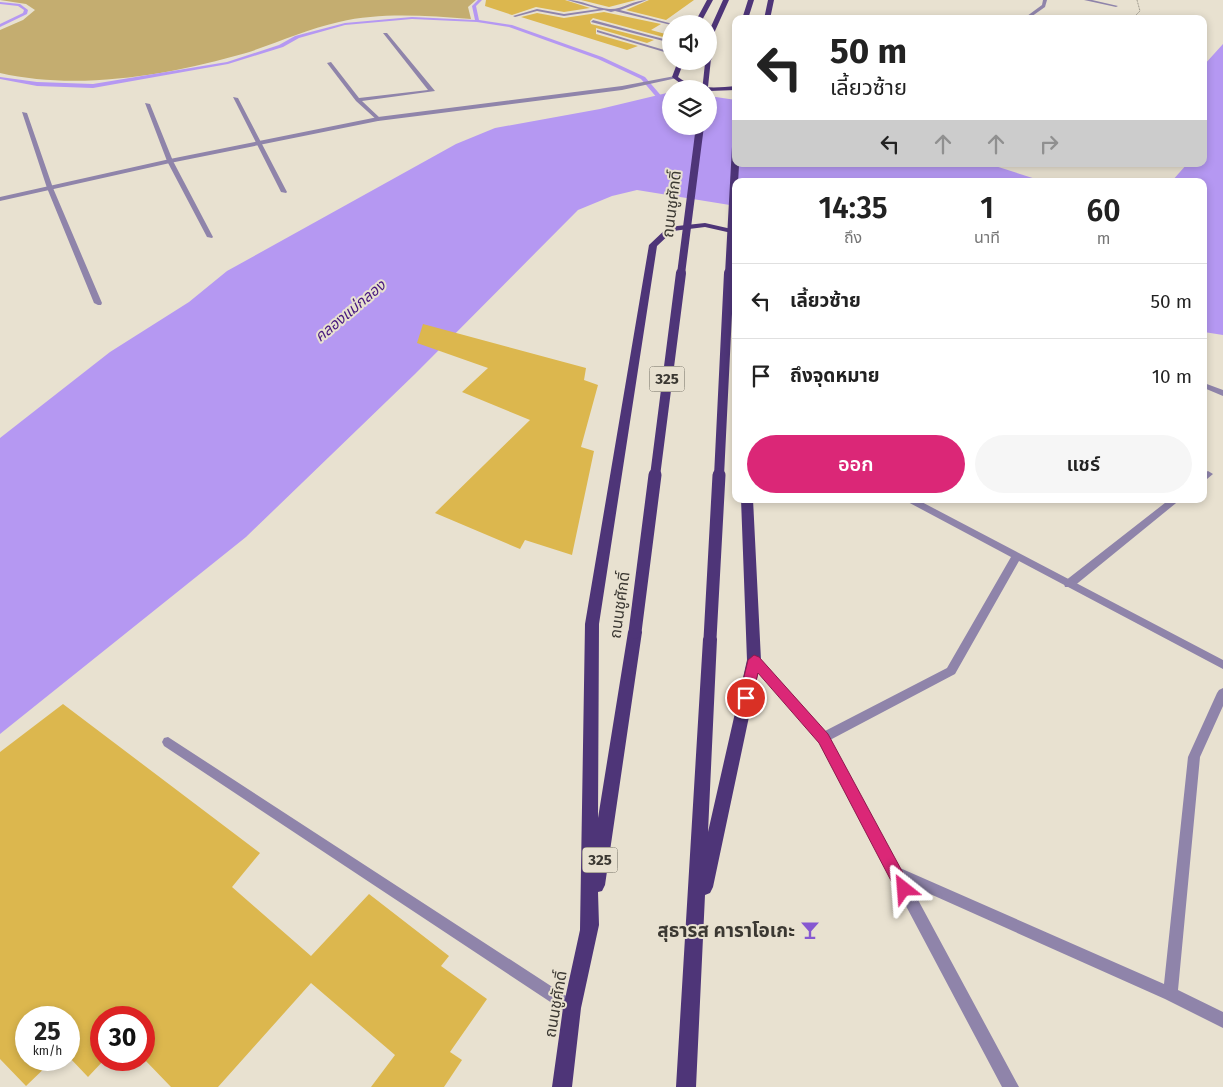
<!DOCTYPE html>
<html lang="th">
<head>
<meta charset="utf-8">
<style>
	body { margin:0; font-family:"Fira Sans","Noto Sans Thai",sans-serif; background:#f6f6f6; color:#222; height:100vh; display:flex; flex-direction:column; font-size:19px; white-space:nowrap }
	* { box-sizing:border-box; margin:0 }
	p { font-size:16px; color:#767676 }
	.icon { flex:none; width:28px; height:28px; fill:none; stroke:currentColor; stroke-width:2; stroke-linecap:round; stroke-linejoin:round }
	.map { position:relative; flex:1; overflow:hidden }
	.panel { position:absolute; left:732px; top:178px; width:475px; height:325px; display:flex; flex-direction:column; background:#fff; border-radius:10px; box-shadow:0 2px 8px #0003 }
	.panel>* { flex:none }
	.hud { position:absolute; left:732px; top:15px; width:475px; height:152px; border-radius:10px; box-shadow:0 2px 8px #0003; background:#fff; color:#222; overflow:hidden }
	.controls { position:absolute; left:662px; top:15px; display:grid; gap:10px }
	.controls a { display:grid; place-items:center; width:55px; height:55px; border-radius:50%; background:#fff; box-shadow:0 2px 8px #0003; font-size:25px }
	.speed { position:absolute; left:15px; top:1006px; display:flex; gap:10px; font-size:25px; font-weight:700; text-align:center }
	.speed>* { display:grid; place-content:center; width:65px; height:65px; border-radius:50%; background:#fff; box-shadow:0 2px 8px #0003; line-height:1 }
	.speed small { font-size:12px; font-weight:400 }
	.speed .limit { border:8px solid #d22; background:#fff; color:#111 }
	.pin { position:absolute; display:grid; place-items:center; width:42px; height:42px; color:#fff; margin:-21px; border:2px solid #fff; border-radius:50%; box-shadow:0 1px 5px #0007 }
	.me { position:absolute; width:55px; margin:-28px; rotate:332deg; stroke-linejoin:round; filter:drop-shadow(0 0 4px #0008) }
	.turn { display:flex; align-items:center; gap:18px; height:105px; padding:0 15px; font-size:22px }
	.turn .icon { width:65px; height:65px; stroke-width:2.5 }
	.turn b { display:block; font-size:35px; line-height:42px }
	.lanes { display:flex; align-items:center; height:48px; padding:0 15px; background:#0003; justify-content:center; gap:25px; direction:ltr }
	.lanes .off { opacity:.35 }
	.eta { display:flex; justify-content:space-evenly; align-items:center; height:85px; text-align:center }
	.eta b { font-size:30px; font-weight:600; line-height:35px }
	.button { display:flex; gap:10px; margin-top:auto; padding:10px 15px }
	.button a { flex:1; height:58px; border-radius:30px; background:#db2777; color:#fff; font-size:20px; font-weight:600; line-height:58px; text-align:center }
	.button a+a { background:#f6f6f6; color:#222 }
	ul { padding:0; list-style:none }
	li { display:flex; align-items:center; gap:15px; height:75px; padding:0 15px; border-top:1px solid #e0e0e0 }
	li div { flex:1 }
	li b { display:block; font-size:19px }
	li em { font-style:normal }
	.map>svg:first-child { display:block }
	.green { fill:#c4ad70 }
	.water { fill:#b598f2 }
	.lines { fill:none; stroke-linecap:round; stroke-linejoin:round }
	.stream { fill:#b598f2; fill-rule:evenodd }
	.building { fill:#dcb74e }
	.path { stroke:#9f9a8d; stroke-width:1; stroke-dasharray:2 1; stroke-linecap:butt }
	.lane { fill:#8f84aa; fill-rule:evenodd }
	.street { fill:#8f84aa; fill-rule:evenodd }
	.primary { fill:#4e3578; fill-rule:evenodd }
	.primary-bridge-far3 { stroke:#4e3578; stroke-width:5.5 }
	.primary-bridge-far2 { stroke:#4e3578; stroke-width:8 }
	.primary-bridge-far1 { stroke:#4e3578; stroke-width:10 }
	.primary-bridge { stroke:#4e3578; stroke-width:13 }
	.route { fill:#db2777; stroke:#8e194d }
	.labels { text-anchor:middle; stroke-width:4; stroke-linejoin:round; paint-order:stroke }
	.far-water-label { font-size:15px; font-style:italic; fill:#46167e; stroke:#e8e1d0 }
	.shield { fill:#e8e1d0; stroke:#6f6b61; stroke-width:1 }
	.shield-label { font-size:15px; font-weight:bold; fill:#3b3832 }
	.street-label { font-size:16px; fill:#3b3832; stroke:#e8e1d0 }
	.near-poi-label { font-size:19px; font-weight:bold; fill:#3b3832; stroke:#e8e1d0; text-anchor:end }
</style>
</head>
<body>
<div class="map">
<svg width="1223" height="1087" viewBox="0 0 1223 1087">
	<rect width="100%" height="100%" fill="#e8e1d0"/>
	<path class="green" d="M0 0H476L468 7 471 19C427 16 382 12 339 22 307 29 277 43 246 53 169 75 79 91 0 73V30L23 20 35 10 26 4Z"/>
	<path class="water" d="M1223 44V335L1204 332V181H1172L1187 164H1204V65Z
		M671 92V126H709V96L736 100V164H989L1042 181H736V206L637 190 612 196 578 210 415 374 246 537 0 734V438L110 352 189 302 227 271 456 144 495 128 600 109Z"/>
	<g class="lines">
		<path class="stream" d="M478 0H482L476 6 479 20 512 25 602 57 645 77 664 99 662 105 657 106 658 99 641 79 598 59 509 27 477 22 412 19 345 25 299 38 283 47 228 64 93 88 37 86 0 79V77L37 82 93 84 227 62 279 45 295 36 345 23 412 17 475 20 472 6Z
			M0 2 20 4 28 10 27 14 0 27V24L23 13 24 10 18 6 0 4Z"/>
	</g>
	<path class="building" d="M486 0H565L590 8 564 12 536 7 512 15 485 6Z
		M581 0H636L609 7Z
		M649 0H694L666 20 626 10Z
		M604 12 661 24 651 30 669 35 663 37 593 18 590 21 591 24 654 40 647 43 596 28V34L638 46 627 50 521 17 537 13 564 18Z
		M423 324 586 368 584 380 598 385 581 447 594 451 572 555 525 540 520 549 435 513 530 420 462 392 488 368 417 343Z
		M63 704 260 853 232 887 311 956 369 894 449 956 441 966 487 999 450 1052 462 1060 444 1087H371L395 1055 311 983 218 1087H171L144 1059V1018H101V1060H104L88 1077 69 1057V1018H26V1060H53L26 1086 0 1059V752Z"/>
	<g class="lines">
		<path class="path" d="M1132 19 1140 11 1137 0"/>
		<path class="lane" d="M567 0C582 0 595 8 609 9 621 10 634 0 647 0L620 10 673 24 671 25 615 11 611 12 604 10 564 16 537 11 515 17 513 16 537 9 564 14 599 9Z
			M593 20 671 41V43L591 22Z
			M597 30 671 52V54L597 32Z
			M383 33H387L435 91 362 101 380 118 381 119 378 121 356 101 327 63 331 62 359 98 428 90Z
			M233 97 238 98 287 192 286 193 281 192Z
			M145 103 150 104 173 161 213 237 212 238 207 237 167 161Z
			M22 112 27 113 53 188 102 303 101 305H98L94 303 47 188Z
			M1208 471 1213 474 1207 479 1204 480V473Z
			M1170 499H1181L1073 587H1065L1064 584 1065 581Z
			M168 737 577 1003 580 1008 577 1013 572 1016 567 1013 164 746 162 742 164 738Z"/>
		<path class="street" d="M1043 0H1047L1045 7 1028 19H1023L1042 5Z
			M1084 0H1092L1118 6 1116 7Z
			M675 76 677 78 622 90 378 121 170 163 0 201V197L170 159 378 117 622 86Z
			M1204 383 1223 390V396L1204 388Z
			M904 499H916L1223 660V669L1019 561 955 674 830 740 900 868 1164 984 1188 757 1217 693 1219 690 1223 688V706L1200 757 1178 990 1223 1012V1028L1165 999 910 885 1019 1087H1002L819 742 748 660 750 657 754 656 758 657 825 731 947 668 1011 557 906 501Z"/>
		<path class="primary" d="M707 0H713L700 24H694Z
			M723 0H729L715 31 712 59 709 61V31Z
			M748 0H754L748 19H742Z
			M768 0H774L770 19H764Z
			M678 61H684L678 77C694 90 716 88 736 86V90L709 91V89L685 87 672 77Z
			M705 223 736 230V234L705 227 673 231 657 246 599 624 598 818 628 632 630 628H640L642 632 605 885 602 891 598 892 599 925 581 1008 572 1087H552L563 1008 580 930 585 624 649 245 668 227Z
			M741 499H753L761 660 713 887 710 893 705 895 696 1087H676L703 639 705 635H715L717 639 708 832 747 660Z"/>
		<path class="primary-bridge-far3" d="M705 89 708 61"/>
		<path class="primary-bridge-far2" d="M681 274 700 126
			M729 274 736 147"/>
		<path class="primary-bridge-far1" d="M655 476 681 273
			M719 476 729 273"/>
		<path class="primary-bridge" d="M635 632 655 475
			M710 639 719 475"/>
	</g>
	<path class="route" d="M754 655 759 657 828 734 909 884 911 889 909 894 904 896 898 894 819 743 758 673 751 701H741L739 698 748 660Z"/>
	<defs>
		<g id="bar-bare" transform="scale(1.5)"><path d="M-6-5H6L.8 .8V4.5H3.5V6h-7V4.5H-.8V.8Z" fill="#8658d1" stroke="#e8e1d0" stroke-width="2.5" paint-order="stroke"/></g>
	</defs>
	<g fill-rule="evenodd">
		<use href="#bar-bare" x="810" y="930"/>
	</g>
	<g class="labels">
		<g class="far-water-label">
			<text transform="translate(350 311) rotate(-40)" y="5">คลองแม่กลอง</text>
		</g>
		<g class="shield">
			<rect x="649.5" y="366.5" width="35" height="25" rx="4"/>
			<rect x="582.5" y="847.5" width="35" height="25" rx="4"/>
		</g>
		<g class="shield-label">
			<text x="667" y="384">325</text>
			<text x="600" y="865">325</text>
		</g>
		<g class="street-label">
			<text transform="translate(671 204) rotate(-83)" y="6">ถนนชูศักดิ์</text>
			<text transform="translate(619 605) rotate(-82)" y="6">ถนนชูศักดิ์</text>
			<text transform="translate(555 1004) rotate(-80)" y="6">ถนนชูศักดิ์</text>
		</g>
		<g class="near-poi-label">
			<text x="795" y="937">สุธารส คาราโอเกะ</text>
		</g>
	</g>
</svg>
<div class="controls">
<a><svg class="icon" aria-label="sound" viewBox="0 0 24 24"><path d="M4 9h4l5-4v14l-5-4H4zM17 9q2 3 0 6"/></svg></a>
<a><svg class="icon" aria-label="layers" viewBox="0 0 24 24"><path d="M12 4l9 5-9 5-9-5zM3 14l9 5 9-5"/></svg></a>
</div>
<div class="speed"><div>25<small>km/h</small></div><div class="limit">30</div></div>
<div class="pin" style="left:746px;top:698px;background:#d93025"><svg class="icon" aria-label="arrive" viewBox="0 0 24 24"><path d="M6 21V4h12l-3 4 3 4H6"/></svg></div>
<svg class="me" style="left:904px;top:889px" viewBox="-20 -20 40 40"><path d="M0-17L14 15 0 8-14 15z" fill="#db2777" stroke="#fff" stroke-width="4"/></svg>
<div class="hud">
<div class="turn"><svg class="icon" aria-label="left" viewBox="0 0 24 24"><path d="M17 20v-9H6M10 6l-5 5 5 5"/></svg><div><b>50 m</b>เลี้ยวซ้าย</div></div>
<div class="lanes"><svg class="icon" aria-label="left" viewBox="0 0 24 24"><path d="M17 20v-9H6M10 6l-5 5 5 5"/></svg><svg class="icon off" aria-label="ahead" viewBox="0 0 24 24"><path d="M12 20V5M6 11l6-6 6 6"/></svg><svg class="icon off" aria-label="ahead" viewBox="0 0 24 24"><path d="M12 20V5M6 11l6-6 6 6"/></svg><svg class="icon off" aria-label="right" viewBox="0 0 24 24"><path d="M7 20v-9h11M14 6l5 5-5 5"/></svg></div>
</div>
<section class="panel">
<div class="eta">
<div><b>14:35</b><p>ถึง</p></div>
<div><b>1</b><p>นาที</p></div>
<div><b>60</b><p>m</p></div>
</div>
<ul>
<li><svg class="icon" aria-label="left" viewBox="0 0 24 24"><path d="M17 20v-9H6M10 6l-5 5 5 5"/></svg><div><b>เลี้ยวซ้าย</b></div><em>50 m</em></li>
<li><svg class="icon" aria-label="arrive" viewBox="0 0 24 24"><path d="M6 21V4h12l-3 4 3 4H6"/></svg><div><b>ถึงจุดหมาย</b></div><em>10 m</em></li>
</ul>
<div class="button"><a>ออก</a><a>แชร์</a></div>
</section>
</div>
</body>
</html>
